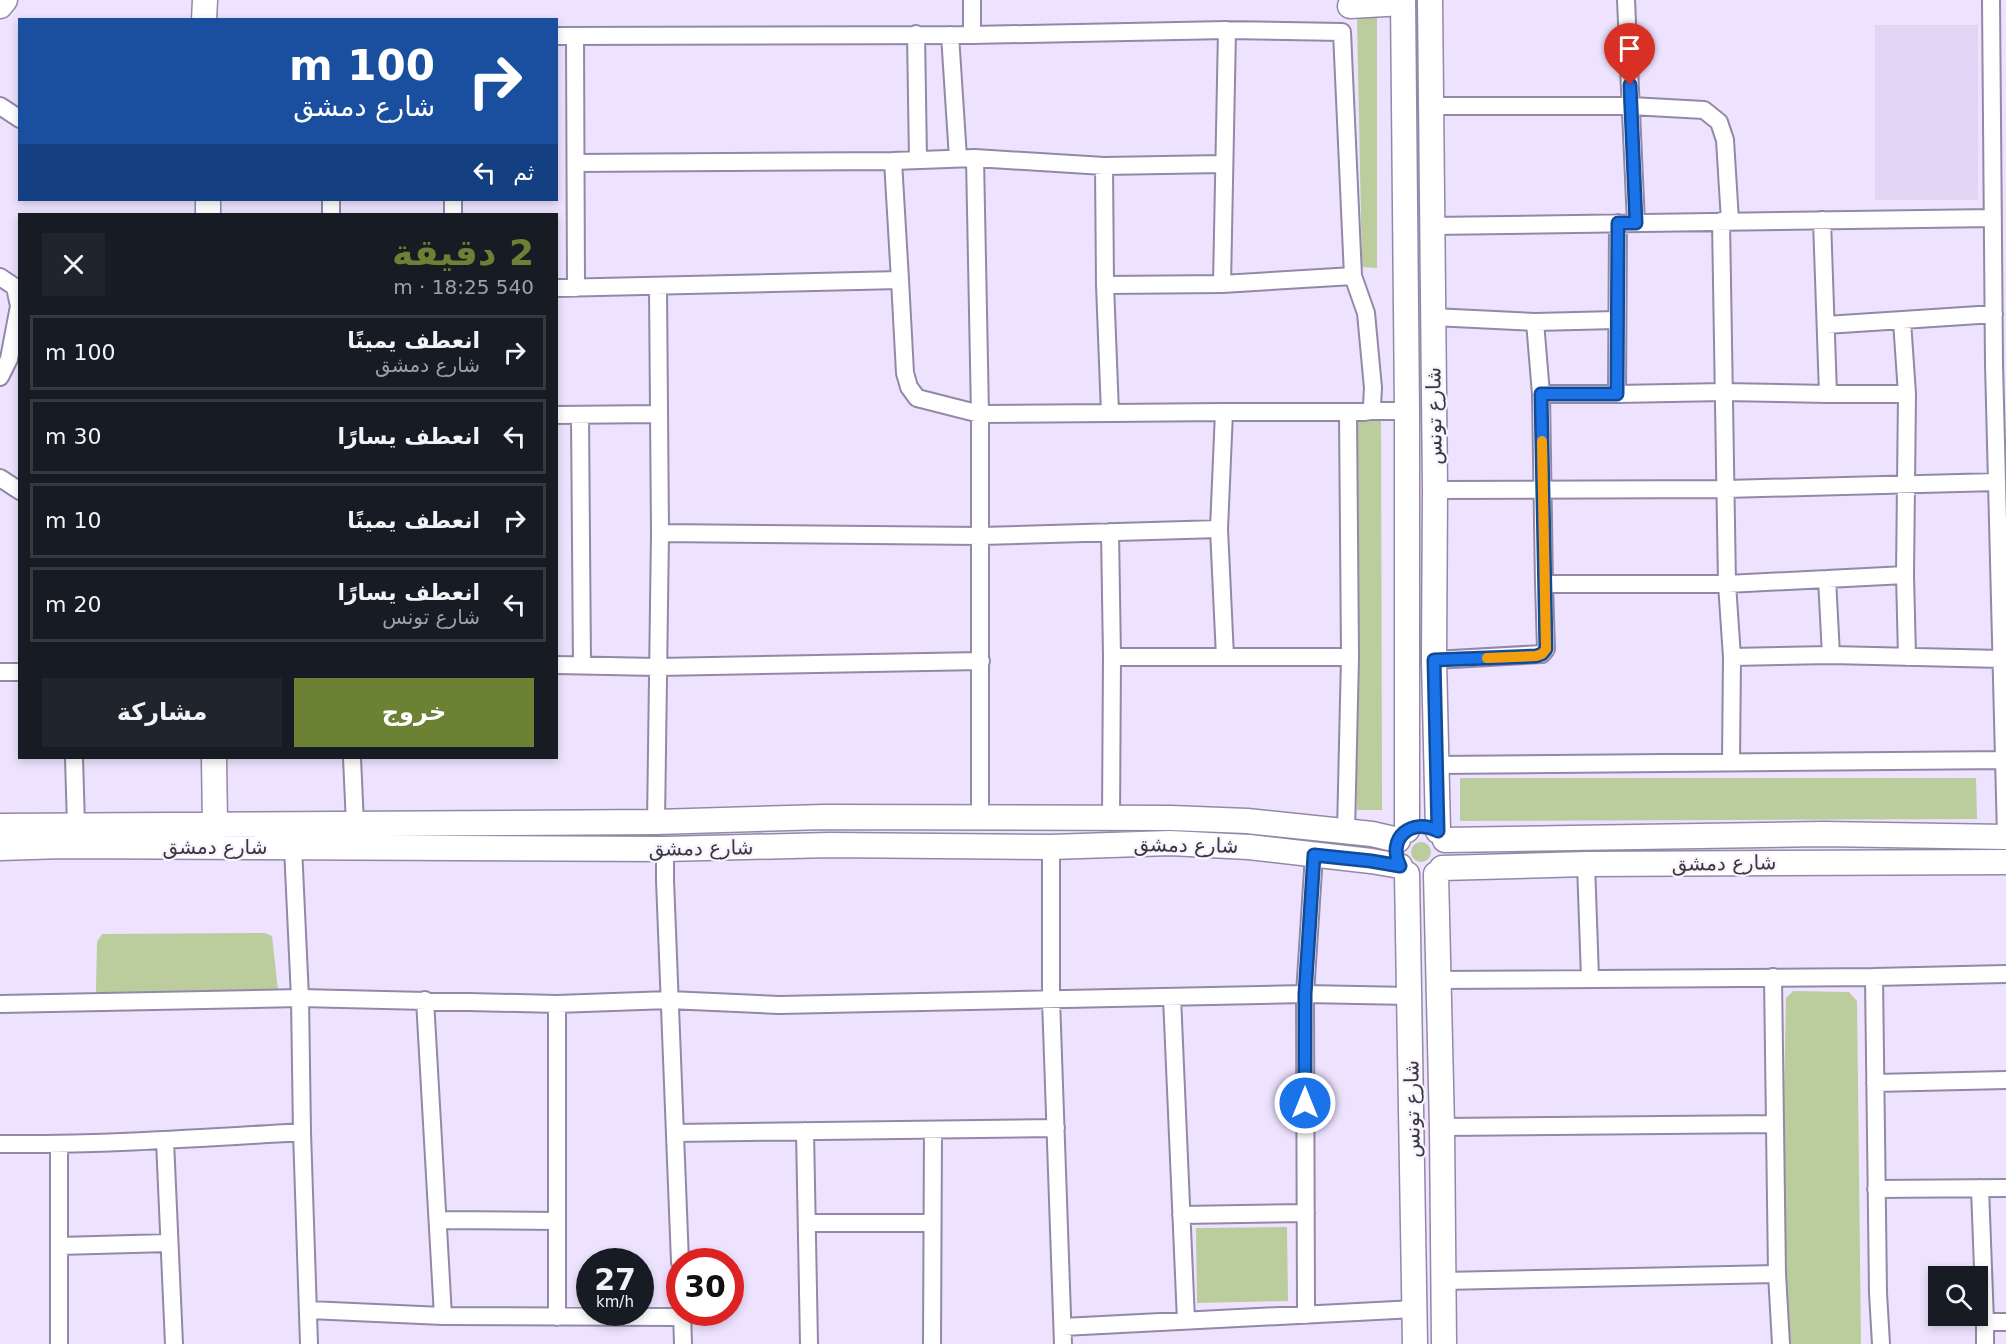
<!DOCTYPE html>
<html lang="ar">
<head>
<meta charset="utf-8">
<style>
	body { margin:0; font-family:"DejaVu Sans",Cairo,sans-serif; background:#20242c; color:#f1f3f6; direction:rtl; height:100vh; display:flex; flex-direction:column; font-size:22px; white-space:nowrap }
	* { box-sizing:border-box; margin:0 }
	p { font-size:20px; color:#9ea1a6 }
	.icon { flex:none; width:33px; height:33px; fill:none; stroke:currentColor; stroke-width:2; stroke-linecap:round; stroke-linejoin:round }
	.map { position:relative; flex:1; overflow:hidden; direction:ltr }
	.sheet { position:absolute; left:18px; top:213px; width:540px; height:546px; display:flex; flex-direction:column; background:#171b24; border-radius:0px; box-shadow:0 3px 9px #0003; direction:rtl }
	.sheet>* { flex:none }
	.guide { position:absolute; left:18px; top:18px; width:540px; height:183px; border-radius:0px; box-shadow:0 3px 9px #0003; direction:rtl; background:#1a4fa0; color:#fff; overflow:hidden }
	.tools { position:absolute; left:1928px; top:1266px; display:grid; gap:12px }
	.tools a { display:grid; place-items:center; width:60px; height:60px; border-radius:0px; background:#171b24; box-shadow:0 3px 9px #0003; font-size:30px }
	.speed { position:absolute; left:576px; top:1248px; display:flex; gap:12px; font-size:30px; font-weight:700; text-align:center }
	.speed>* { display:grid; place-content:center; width:78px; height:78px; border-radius:50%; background:#171b24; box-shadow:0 3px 9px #0003; line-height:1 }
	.speed small { font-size:15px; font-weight:400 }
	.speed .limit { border:9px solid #d22; background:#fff; color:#111 }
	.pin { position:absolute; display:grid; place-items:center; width:51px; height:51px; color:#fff; margin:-62px -26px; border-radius:50% 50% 50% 0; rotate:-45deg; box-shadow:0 0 6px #0007 }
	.pin .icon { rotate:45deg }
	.me { position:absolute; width:66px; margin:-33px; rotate:0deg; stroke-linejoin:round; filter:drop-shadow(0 0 4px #0008) }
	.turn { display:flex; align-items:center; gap:21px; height:126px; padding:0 24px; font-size:27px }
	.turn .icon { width:78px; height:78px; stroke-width:2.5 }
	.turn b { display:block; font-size:42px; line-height:51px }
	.then { display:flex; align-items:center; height:57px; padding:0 24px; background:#0003; gap:12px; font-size:22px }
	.round { display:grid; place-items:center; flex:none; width:63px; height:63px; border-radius:0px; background:#20242c }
	.headline { display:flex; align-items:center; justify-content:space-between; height:102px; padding:0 24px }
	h1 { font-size:36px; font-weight:800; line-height:45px; color:#6b8234 }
	.cta { display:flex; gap:12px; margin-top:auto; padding:12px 24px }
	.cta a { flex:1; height:69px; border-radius:0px; background:#6b8234; color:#fff; font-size:24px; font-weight:800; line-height:69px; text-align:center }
	.cta a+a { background:#20242c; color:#f1f3f6 }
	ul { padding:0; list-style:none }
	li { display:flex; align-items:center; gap:18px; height:75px; margin:0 12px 9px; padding:0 12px; border:3px solid #363941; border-radius:0px }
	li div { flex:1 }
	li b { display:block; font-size:22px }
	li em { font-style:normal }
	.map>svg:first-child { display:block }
	.built { fill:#e1d5f5 }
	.green { fill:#bbcc9d }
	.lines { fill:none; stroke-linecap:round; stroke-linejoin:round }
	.street-casing { stroke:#9388a7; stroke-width:20 }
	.secondary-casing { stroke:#9388a7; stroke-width:27 }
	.street { stroke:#fff; stroke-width:16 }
	.secondary { stroke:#fff; stroke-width:24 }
	.route-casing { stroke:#114b97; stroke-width:15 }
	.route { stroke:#1a73e8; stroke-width:10 }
	.slow { stroke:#f59e0b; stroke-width:10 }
	.labels { text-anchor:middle; stroke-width:4.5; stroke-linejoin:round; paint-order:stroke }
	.street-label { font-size:20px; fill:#3b3644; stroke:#f7f4fb }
</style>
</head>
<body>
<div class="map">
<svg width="2006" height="1344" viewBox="0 0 2006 1344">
	<rect width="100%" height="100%" fill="#ede3ff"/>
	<path class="built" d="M1875 25H1978V200H1875Z"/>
	<path class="green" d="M1377 15V268L1362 267 1357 18Z
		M1356 421H1381L1382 810H1357Z
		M1460 778H1976L1977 819 1460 821Z
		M1411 852a10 10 0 1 1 20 0a10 10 0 1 1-20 0Z
		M265 933 272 936 278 990 269 1000 101 1001 96 991 97 942 102 934Z
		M1793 991 1849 992 1857 1001 1861 1344H1789L1783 1148 1786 998Z
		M1287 1227 1288 1301 1197 1303 1196 1228Z"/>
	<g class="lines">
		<g class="street-casing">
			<path id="street" d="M1626 0 1636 223
				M1991 0 1994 364 2006 836
				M916 34 918 160
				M950 35 958 158
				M972 35V0
				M556 36 972 35 1227 30 1342 32 1353 276 1366 313 1373 388 1372 405 1370 411 1364 412H1224L1219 529 981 536 660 533
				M575 36 576 288
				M0 106 20 119
				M1431 106H1631L1704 110 1719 122 1725 140 1730 221
				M975 158 980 414V819
				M576 163 893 161
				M1104 166 1105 285 1110 413 1224 412
				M331 214V200
				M453 214V200
				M1822 220 1828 394H1907L1902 321
				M1721 221 1727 584 1732 657 1731 762
				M1432 226 1993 218
				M0 277 15 287 19 306 9 359 0 377
				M900 280 905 373 909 387 917 398 980 414 1110 413
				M1222 284 1227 30
				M1105 285 1222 284 1353 276
				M556 288 900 280 893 161 975 158 1104 166 1223 164
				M1433 317 1535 322 1541 394H1617L1618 223
				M1535 322 1616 320
				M1826 325 1994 314
				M1541 394 1544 584
				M1617 394 1724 392 1828 394
				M1907 394 1905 575 1827 579 1831 655 2002 659
				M1370 411H1407
				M556 415 659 414
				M580 415 582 665
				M0 478 20 491
				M1435 490 1726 489 1997 482
				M1219 529 1225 657
				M1110 532 1112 657 1111 819
				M1905 575 1907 657
				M1112 657H1350
				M1732 657 1831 655
				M1434 660 1542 654 1546 649 1544 584H1727L1827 579
				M556 665 658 667 981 661
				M0 672H20
				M74 758 76 825
				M352 758 355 824
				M1437 765 2006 760
				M656 822 660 533 658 287
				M1346 832 1350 657 1348 412
				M293 847 300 998 302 1132 309 1344
				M1051 847V999L1063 1344
				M665 849V880L680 1262
				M1586 864 1590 978
				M1773 977 1777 1274
				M1874 977 1878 1293 1881 1344
				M1437 980 1874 977 2006 974
				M1172 997 1186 1321
				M425 1000 443 1316
				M0 1004 300 998 557 1004 669 1000 779 1005 1305 994 1314 855
				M557 1004V1317
				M1875 1083 2006 1080
				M1442 1127 1775 1124
				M805 1131 809 1344
				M675 1133 1056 1128
				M165 1141 174 1344
				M0 1144C101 1145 201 1138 302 1132
				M1980 1188 1985 1322H2006
				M1876 1189 2006 1188
				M1181 1215 1306 1213
				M438 1220 557 1221
				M807 1223H932
				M59 1246 169 1243
				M1443 1281 1777 1274 1781 1344
				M309 1310 443 1316 682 1317
				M682 1312 683 1344
				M1306 1315 1305 994 1410 996
				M1985 1322V1344
				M1063 1327 1415 1309
				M59 1344V1144
				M932 1344 933 1130"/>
		</g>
		<g class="secondary-casing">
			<path id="secondary" d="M1403 0 1407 411V830
				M1430 0 1435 490 1434 660 1438 831
				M0 6 5 0
				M1350 6 1403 3
				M204 20 205 0
				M208 214V200
				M214 758 215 825
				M0 826 656 822 824 817 1171 818 1247 821 1372 834 1398 840
				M1445 840 1823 834 2006 837
				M0 848 63 846 665 849 830 845 1051 847 1170 843 1249 847 1371 861 1400 866
				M1442 868 1586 864 2006 862
				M1407 874 1415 1344
				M1436 874 1442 1127 1444 1344"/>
		</g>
		<use href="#street" class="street"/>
		<use href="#secondary" class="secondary"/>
	</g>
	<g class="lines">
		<g class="route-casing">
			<path id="route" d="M1305 1103V994L1314 855 1371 861 1400 866C1386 838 1412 817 1438 831L1434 660 1536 656 1542 654 1546 649 1541 394H1617L1618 223H1636L1630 85"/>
		</g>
		<use href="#route" class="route"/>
		<path class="slow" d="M1487 658 1536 656 1542 654 1546 649 1542 441"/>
	</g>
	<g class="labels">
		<g class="street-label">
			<text transform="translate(1434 416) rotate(-91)" y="7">شارع تونس</text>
			<text transform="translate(1186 845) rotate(1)" y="7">شارع دمشق</text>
			<text x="215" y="854">شارع دمشق</text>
			<text transform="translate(701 848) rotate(-1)" y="7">شارع دمشق</text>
			<text transform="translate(1724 863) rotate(-1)" y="7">شارع دمشق</text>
			<text transform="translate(1412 1109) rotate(-91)" y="7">شارع تونس</text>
		</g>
	</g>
</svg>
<div class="tools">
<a><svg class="icon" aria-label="search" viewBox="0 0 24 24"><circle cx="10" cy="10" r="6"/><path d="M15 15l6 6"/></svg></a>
</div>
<div class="speed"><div>27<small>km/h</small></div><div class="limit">30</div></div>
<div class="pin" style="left:1630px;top:85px;background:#d93025"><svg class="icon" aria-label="arrive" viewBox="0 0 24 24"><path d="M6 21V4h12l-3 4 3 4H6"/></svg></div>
<svg class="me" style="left:1305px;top:1103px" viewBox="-20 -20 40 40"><circle r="17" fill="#1a73e8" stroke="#fff" stroke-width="3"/><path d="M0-11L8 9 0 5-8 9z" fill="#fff"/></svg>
<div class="guide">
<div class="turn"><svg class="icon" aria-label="right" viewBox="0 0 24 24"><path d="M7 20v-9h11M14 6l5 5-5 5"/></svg><div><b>100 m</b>شارع دمشق</div></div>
<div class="then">ثم<svg class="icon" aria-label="left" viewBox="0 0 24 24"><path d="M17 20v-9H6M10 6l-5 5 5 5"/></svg></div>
</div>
<section class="sheet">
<div class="headline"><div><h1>2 دقيقة</h1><p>540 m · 18:25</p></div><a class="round"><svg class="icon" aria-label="close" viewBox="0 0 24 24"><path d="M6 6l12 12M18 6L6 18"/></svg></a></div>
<ul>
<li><svg class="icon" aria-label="right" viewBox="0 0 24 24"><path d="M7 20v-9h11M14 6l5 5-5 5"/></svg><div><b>انعطف يمينًا</b><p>شارع دمشق</p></div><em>100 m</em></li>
<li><svg class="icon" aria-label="left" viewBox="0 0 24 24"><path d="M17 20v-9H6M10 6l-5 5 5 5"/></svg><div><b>انعطف يسارًا</b></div><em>30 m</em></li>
<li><svg class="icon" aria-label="right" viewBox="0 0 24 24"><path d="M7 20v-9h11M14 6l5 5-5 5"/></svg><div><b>انعطف يمينًا</b></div><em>10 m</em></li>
<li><svg class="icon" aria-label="left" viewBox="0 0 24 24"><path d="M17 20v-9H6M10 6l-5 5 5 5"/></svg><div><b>انعطف يسارًا</b><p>شارع تونس</p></div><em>20 m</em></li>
</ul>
<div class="cta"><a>خروج</a><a>مشاركة</a></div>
</section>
</div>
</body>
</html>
